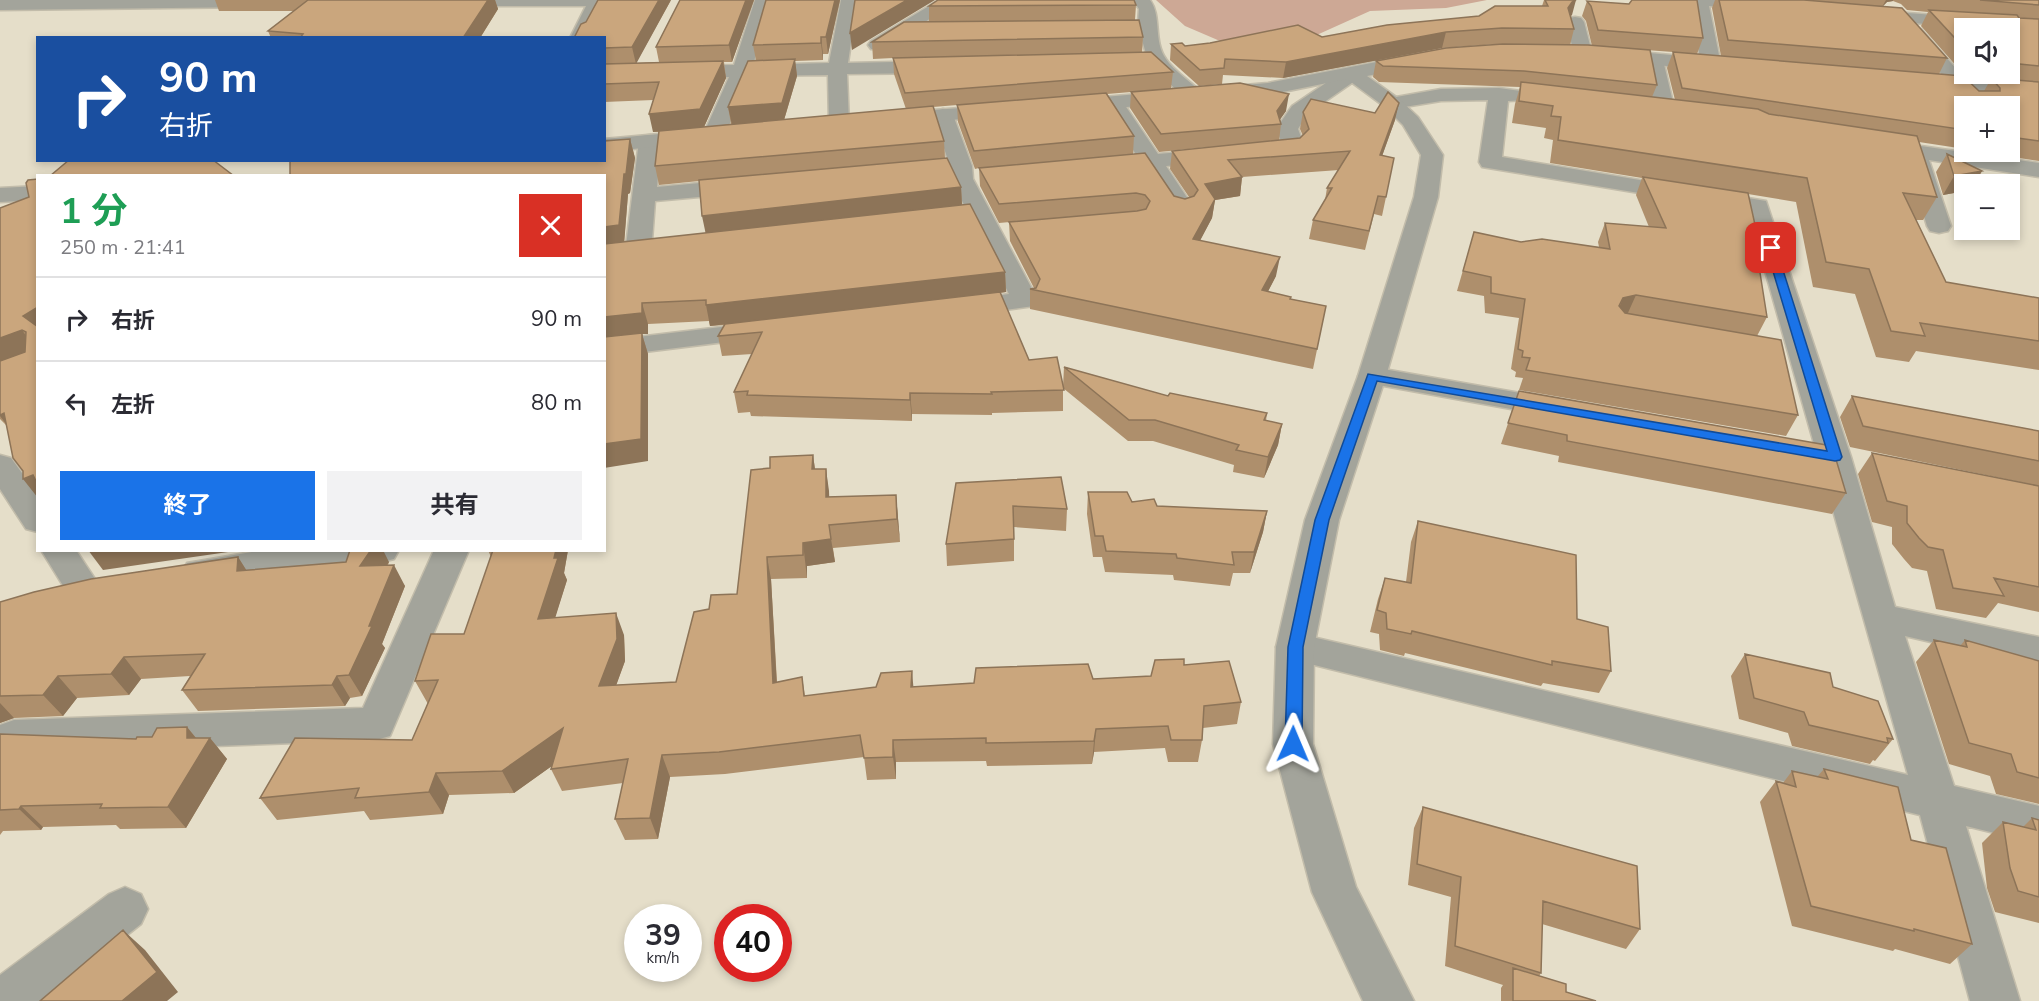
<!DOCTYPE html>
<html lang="ja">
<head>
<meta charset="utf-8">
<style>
	body { margin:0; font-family:"Nunito Sans","Noto Sans JP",sans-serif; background:#f2f2f3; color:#2b2b33; height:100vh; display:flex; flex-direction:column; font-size:22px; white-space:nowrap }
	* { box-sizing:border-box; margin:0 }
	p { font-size:20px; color:#7c7c81 }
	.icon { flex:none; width:33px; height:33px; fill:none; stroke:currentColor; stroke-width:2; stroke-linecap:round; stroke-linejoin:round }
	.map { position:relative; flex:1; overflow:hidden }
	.drawer { position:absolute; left:36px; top:174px; width:570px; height:378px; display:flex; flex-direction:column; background:#fff; border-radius:0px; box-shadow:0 3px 9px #0003 }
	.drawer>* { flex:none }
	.banner { position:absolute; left:36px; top:36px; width:570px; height:126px; border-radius:0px; box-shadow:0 3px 9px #0003; background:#1a4fa0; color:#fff; overflow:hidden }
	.fabs { position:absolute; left:1954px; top:18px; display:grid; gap:12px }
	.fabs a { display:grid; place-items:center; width:66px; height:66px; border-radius:0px; background:#fff; box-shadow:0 3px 9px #0003; font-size:30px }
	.speed { position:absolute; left:624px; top:904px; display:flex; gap:12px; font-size:30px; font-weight:700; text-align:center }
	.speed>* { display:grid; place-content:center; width:78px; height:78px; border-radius:50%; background:#fff; box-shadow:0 3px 9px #0003; line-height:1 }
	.speed small { font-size:15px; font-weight:400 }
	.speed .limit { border:9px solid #d22; background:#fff; color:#111 }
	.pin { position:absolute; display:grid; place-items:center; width:51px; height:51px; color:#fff; margin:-26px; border-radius:12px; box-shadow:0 3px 9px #0006 }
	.me { position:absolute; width:66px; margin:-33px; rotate:1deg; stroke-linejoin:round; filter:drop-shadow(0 0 4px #0008) }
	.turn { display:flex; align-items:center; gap:21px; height:126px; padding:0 24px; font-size:27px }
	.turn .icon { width:78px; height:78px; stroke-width:2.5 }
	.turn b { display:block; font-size:42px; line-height:51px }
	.round { display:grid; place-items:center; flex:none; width:63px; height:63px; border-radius:0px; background:#f2f2f3 }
	.summary { display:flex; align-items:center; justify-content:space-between; height:102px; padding:0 24px }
	h1 { font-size:36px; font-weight:700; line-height:45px; color:#1e9e55 }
	.cta { display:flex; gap:12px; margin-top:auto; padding:12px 24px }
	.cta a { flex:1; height:69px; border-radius:0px; background:#1a73e8; color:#fff; font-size:24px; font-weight:700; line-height:69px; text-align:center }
	.cta a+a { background:#f2f2f3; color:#2b2b33 }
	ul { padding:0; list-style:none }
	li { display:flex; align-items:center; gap:18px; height:84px; padding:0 24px; border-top:2px solid #e1e1e2 }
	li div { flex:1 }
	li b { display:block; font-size:22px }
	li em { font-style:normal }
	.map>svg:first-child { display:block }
	.green { fill:#cda895 }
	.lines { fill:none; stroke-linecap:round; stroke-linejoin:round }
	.minor-casing { stroke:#c2bcaa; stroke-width:3 }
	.tertiary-casing { stroke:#c2bcaa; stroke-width:3 }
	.minor { fill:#a3a49b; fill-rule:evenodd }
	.tertiary { fill:#a3a49b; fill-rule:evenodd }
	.wall { fill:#ae8f6c; fill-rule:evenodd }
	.shaded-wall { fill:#8d7458 }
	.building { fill:#caa67d; stroke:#8d7458; stroke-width:1.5 }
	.route { fill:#1a73e8; stroke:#114b97; stroke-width:1.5 }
</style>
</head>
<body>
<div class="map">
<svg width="2039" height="1001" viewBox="0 0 2039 1001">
	<rect width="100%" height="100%" fill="#e5dec9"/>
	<path class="green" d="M1156 0H1487L1446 8 1370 11 1310 38 1220 41 1185 26Z"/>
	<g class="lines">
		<g class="minor-casing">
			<path id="minor" d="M0 0H266L267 2 265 6 259 7 0 10Z
				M444 0H601L605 4 588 38H570L586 6H452L446 5Z
				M755 0H771L753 65 829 63 841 0H857L848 63 939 61 946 63 949 67 946 71 939 73 847 74 849 123 846 127 839 129 832 127 829 123 828 75 749 76 725 135 722 140 714 141 706 140 703 135 729 77 604 79V67L734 65Z
				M939 0H959L883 49H871L868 45 871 41Z
				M1133 0H1150C1162 16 1153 41 1166 59 1174 71 1190 81 1201 92L1204 96 1201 100H1187L1149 64 1140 33H1097L1091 32 1088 28 1091 24 1097 23H1138L1139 9Z
				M1691 0H1760L1769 5 1766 9 1760 10 1709 6 1721 65 1718 69H1704L1701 65Z
				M1868 10 2039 23V33L2010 31V28H1976L1862 19 1859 15 1862 11Z
				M1575 17 1581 18 1584 22 1592 53 1590 57H1576L1574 53 1566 22 1569 18Z
				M1915 28 1921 29 1989 106H1969L1906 33 1909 29Z
				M1654 54 1661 56 1663 60 1675 111 1672 115H1658L1655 111 1645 60 1647 56Z
				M1352 68 1359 70 1362 74 1359 78 1307 114 1298 129 1304 145 1297 154 1166 166 1194 208 1190 213 1182 215 1174 213 1145 168 1104 172 1096 170 1093 165 1096 160 1137 156 1103 102 1106 98H1120L1158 154 1282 143 1276 129 1292 106 1345 70Z
				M1499 88 1528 92 1531 96 1528 100 1508 101 1502 157 1766 201 1851 457 1895 607 2039 637V667L1905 636 1954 786 2039 806V844L1966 826 2020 1001H1970L1920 815 1282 657 1276 647 1282 637 1295 633 1908 775 1748 211 1482 167 1479 162 1488 100 1441 101 1392 109 1385 107 1382 103 1385 99 1441 89Z
				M943 109 950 111 953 115 972 166 973 179 1038 300 1034 306 961 316 952 314 948 308 952 302 1009 294 951 179 950 166 933 115 936 111Z
				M650 135 658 136 661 141 657 187 743 179 751 181 754 186 751 191 743 193 655 201 651 254 647 259 638 262 629 259 625 254 639 141 642 136Z
				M1879 140 2039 163V177L1929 160 1951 226 1948 231 1939 233 1930 231 1927 226 1908 162 1911 157 1871 151 1868 146 1871 141Z
				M763 322 773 324 777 330 773 336 604 357V341Z
				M1372 367 1560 400 1571 403 1575 409 1571 415 1560 418 1362 382 1358 376 1362 370Z
				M0 455 11 458 38 495V532L26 529 0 489Z
				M41 550H76L101 588 96 597 83 601 70 597Z
				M263 550H399L394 559 382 562 283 572 199 585 187 581 181 572 187 563Z
				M434 550H469L390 736 376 740 21 753 0 763V725L14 720 363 708Z
				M125 887 141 894 148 909 141 924 44 1001H0V975L109 894Z"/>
		</g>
		<g class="tertiary-casing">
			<path id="tertiary" d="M1607 49 1714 59 1721 61 1724 65 1721 69 1714 71 1600 59 1598 55 1600 51Z
				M1418 54 1425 56 1427 60 1425 64 1367 76 1399 99 1418 117 1443 155 1438 197 1386 376 1339 520 1314 647 1313 744 1356 887 1414 1001H1363L1312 892 1273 744 1276 647 1305 520 1358 376 1414 197 1421 155 1403 125 1385 107 1347 79 1268 95 1068 112 1061 110 1058 106 1061 102 1068 100 1268 83Z
				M1927 75 2039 85V97L1920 85 1917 81 1920 77Z
				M1002 105 1009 107 1012 111 1009 115 892 125 885 123 882 119 885 115 892 113Z
				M703 130 711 131 714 136 711 141 604 152V139Z
				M38 186V200L0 202V188Z"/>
		</g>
		<use href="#minor" class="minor"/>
		<use href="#tertiary" class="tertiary"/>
	</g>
	<path class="wall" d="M215 0H495L498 9 480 38H271L268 31 294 11H219Z
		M671 0 636 63 659 62 656 47 680 0H754L732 62H724L726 78 704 127 731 124 728 107 756 60 753 45 766 0H840L828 54H823V60L795 61 797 76 784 120 906 109 894 74 893 58 873 59 872 42 929 22V6L1136 5 1135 20 1143 37 1142 53 1173 72 1171 88 1286 111 1280 119 1281 124 1279 141 1300 138 1303 136 1300 129 1303 112 1395 120 1382 156 1386 197 1382 216 1374 214 1365 250 1309 239 1313 220 1325 200 1327 188 1339 170 1242 177 1240 196 1215 200 1212 218 1200 240 1276 276 1268 291 1290 299 1326 306 1313 369 1030 309V289L1034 288 1010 241 1009 222 1065 217 999 223 980 186 979 168 975 169 958 122 957 105 933 107 944 141 945 158 961 187 962 205 1005 272 1006 292 1000 293 1029 360 1063 387 1064 367 1168 396 1267 413 1266 421 1282 424 1278 445 1264 478 1233 472 1234 465 1153 441H1128L1063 388V411L992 413V415L912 414V421L751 416 750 412 738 413 734 392 752 354 722 356 718 336 724 325 710 326 709 321 648 324V334H642L648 354V461L604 176V160L630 139 635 158 630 193 628 194 624 242 706 233 699 181 659 185 655 166 659 132H653V100L604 102V38ZM1131 92 1130 108 1159 152 1219 146 1172 151 1170 169 1189 197 1185 199 1174 196 1133 154 1134 136 1107 94Z
		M1544 0H1570L1572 15 1571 16 1574 29 1570 45 1498 44 1442 48 1283 78 1223 75 1222 84 1199 86 1170 60 1171 44 1185 46 1322 37 1479 16 1542 6Z
		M1715 0H2039V161L1979 152H2010V106H1965V149L1919 142 1937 197 1923 220H1916L1946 282 2039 298V370L1916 351 1909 362 1876 357 1855 294 1813 287 1796 202 1748 194 1763 261 1759 269 1767 317 1757 336 1798 415 1786 436 1519 390 1523 378 1515 377 1516 372 1511 369 1519 318 1485 313 1484 296 1457 291 1474 232 1521 242 1599 247 1598 242 1605 223 1649 227 1636 195 1642 178 1550 163 1553 140 1544 138 1546 128 1512 123 1515 104 1520 87 1379 82 1373 77 1376 61 1446 48 1657 85 1652 97 1675 100 1667 68 1673 52 1592 46 1586 21 1582 16 1587 1 1703 38 1697 54 1721 56 1712 8ZM1893 1 1901 4 1907 10 1928 12 1921 26 1966 77 1991 79 1984 91H1979L1939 74 1947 58 1883 6 1887 2ZM1965 28H2010V74H1965Z
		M1947 154 1982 171 1974 184H1965V191L1943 195 1936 172Z
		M29 197 23 471 7 426 0 419V208Z
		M1519 391 1846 493 1832 514 1558 462 1559 456 1501 444Z
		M1852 396 2039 431V486L1850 447 1840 417Z
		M1872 453 2039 486V612L1998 603 1986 618 1936 609 1927 571 1912 568 1904 559 1892 544V527L1872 522 1858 474Z
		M813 455 815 469H826L829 497 896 495 900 542 833 548 835 562 807 566V578L771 579 777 682 802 677 805 696 913 687 1093 679 1151 676 1184 665 1241 702 1237 724 1203 728 1202 740 1198 762H1168L1165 748 1094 752 1092 764 987 766 986 761 896 762V779L867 780 864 757 725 774 670 777 658 839 625 840 615 819 623 783 562 791 551 769 553 765 514 793 449 795 443 814 370 820 364 811 277 820 260 798 412 740 428 704 415 681 464 634 491 557 488 550H568L564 573 567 580 555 617 624 635 625 661 616 685 676 682 709 609 737 594 770 468Z
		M956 483 1067 509 1066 531 1014 527V561L947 566 946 544Z
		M1088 492 1157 506 1267 511 1263 532 1250 573H1233L1230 586 1174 580 1173 575 1105 572 1102 557H1093L1087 514Z
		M1418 521 1577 619 1611 671 1599 693 1543 683 1541 686 1405 653 1404 656 1380 650 1379 634 1370 632 1378 599 1385 578 1406 582 1411 542Z
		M238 557 246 570 346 562H389L388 565 405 586 382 644 385 648 362 696 350 698 345 706 198 711 182 690 190 676 141 679 129 695 77 698 63 716 14 718 0 723V602Z
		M1934 640 1960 646 1965 640 2039 661V804L1996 794 1990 776 1949 764 1916 662Z
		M1745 654 1833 687 1893 739 1875 761 1873 760 1870 764 1792 746 1788 733 1739 719 1731 676Z
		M187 727 196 738H210L227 759 186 828 120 829 116 825 43 827 41 830 3 831 0 835V734L136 739 152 737Z
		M1824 769 1911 840 1972 944 1950 964 1895 949 1893 951 1792 926 1760 802 1776 781 1783 783 1792 771 1817 777Z
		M1423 807 1640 929 1626 949 1542 924 1541 973 1539 976 1566 992 1596 1001H1501V988L1503 985 1445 966 1451 897 1408 885 1414 828Z
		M2032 818 2039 820V923L1995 912 1987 888 1982 843 2003 822 2023 827Z"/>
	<path class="shaded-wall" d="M488 0H495L498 9 480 38H463Z
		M659 0H671L636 64 632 47Z
		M746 0H754L732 62 729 45Z
		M835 0H840L828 54 826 37Z
		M907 0H935L852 50 850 33Z
		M1576 0 1572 15 1567 17 1568 8 1572 2Z
		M1886 0H1893V1L1887 2 1882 7Z
		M1446 32 1442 48 1283 78 1286 62Z
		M821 37 823 54V60L821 43Z
		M795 59 797 76 784 120 732 125 728 107Z
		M723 61 726 78 704 127 653 132 649 114Z
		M1289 94 1286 111 1277 124V111Z
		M1399 103 1395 120 1376 173 1380 155Z
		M630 139 635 158 630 193 628 194 624 245 604 247V227L624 174Z
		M1982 171 1974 184H1965V191L1943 195 1954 176Z
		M1242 177 1240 196 1215 200 1212 218 1191 258 1193 239 1205 184Z
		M961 187 962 205 706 235 702 216Z
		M1280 257 1276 276 1259 309 1262 290Z
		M1005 272 1006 292 710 326 706 305Z
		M1636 295 1627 315 1615 318 1623 298Z
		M642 303 648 324V334H642L648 354V461L604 468V317Z
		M38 307 37 337 23 316Z
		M22 330 37 351 0 365V338Z
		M910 393 912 414V421L910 400Z
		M4 413 16 437 0 416V415Z
		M1282 424 1278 445 1264 478 1268 457Z
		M813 455 816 477 812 469Z
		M826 469 829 491 830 520 826 497Z
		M33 475 38 480V498L23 479Z
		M896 495 898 518 900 542 897 519Z
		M1267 511 1263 532 1250 573 1254 552Z
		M831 539 835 562 807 566V578L803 543Z
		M88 550H242L103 570Z
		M371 550H383L389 562 372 587 360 566Z
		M556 550H568L564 573 567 580 548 641 538 619Z
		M238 557 252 579 237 571Z
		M767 557 771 579 778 706 773 683Z
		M394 565 405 586 382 644 385 648 362 696 349 675Z
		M616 613 624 635 625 661 608 708 599 686Z
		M124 657 141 679 129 695 111 674Z
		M912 671 914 694 911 687Z
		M58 676 77 698 63 716 43 695Z
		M337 676 350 698 345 706 332 685Z
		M0 703 14 718 0 723Z
		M187 727 204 748 210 738 227 759 186 828 168 807 187 738Z
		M563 728 573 751 514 793 502 771Z
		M1096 729 1094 752 1092 764 1094 741Z
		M893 740 896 762V779L893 757Z
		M662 755 670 777 658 839 650 818Z
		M436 773 449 795 443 814 429 792Z
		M21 806 43 827 41 830 19 809Z
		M123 930 145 950 178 992 167 1001H122Z"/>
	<path class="building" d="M308 0H488L463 38H300L303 34 268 31Z
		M598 0H659L632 47 604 48V38H574L581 24 586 22Z
		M680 0H746L729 45 656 47Z
		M766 0H835L826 37H821V43L753 45Z
		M855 0H907L850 33Z
		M938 0H1134L1136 5 929 6Z
		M1545 0H1576L1572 2 1568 8 1574 29 1502 28 1446 32 1286 62 1225 59 1224 68 1200 70 1171 44 1182 43 1185 46 1210 43 1298 25 1322 37 1387 25 1479 16 1495 6H1548Z
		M1632 0H1697L1703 38 1598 30 1591 6 1587 1 1629 4Z
		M1719 0H1804L1902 8 1947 58 1728 40Z
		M1980 0H2039V5Z
		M1929 10 2017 15 2019 18 2039 19V66L2010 63V28H1965V49Z
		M1139 20 1143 37 872 42 904 22Z
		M1503 44 1588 45 1650 50 1657 85 1524 71 1383 66 1376 61 1446 48Z
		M1151 52 1173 72 905 93 893 58Z
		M1673 52 1963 76 1979 91H2000V88L1991 78 2039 82V141L2010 137V106H1965V130L1682 88Z
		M795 59 782 103 728 107 748 61Z
		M723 61 700 109 649 114 659 82 604 84V64Z
		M1521 82 1758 109 1769 114 1917 136 1937 197 1903 193 1946 282 2039 298V341L1920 323 1925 336 1891 331 1869 269 1826 262 1807 178 1558 140 1561 117 1551 116 1553 106 1519 101Z
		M1240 83 1289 94 1277 111 1281 124 1161 134 1131 92Z
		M1388 92 1399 103 1380 155 1394 158 1386 197 1378 196 1369 231 1313 220 1332 188H1327L1350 151 1228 160 1242 177 1205 184 1215 199 1193 239 1280 257 1262 290 1291 297 1290 299 1326 306 1317 349 1030 289 1036 288 1040 279 1009 222 1137 211 1146 209 1150 201 1145 195 1136 193 999 204 979 168 1145 153 1174 196 1185 199 1194 196 1198 190 1172 151 1300 138 1309 129 1303 112 1311 99 1375 113Z
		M1106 93 1134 136 974 151 957 105Z
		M933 106 944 141 655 166 659 131Z
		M630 139 626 174H624L619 225 604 227V176H290V160H604V141Z
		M1947 154 1982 171 1954 176Z
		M947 158 961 187 702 216 699 180Z
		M69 160H213L234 176H50Z
		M1643 177 1748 193 1763 261 1758 260 1767 317 1636 295 1623 298 1619 306 1625 313 1781 340 1798 415 1526 370 1530 358 1522 357 1523 351 1518 349 1525 299 1491 293V277L1463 271 1474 232 1521 242 1542 239 1610 249 1605 223 1666 228Z
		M38 179V307L23 316 38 327V480L36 481 33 475 23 479V471L13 458 4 413 0 415V361L25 352 26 332 22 330 0 338V208L29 197 26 183 28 180Z
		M970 204 1005 272 706 305V300L642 303V313L604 317V244Z
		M1000 292 1029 360 1057 357 1064 390 991 392 992 394 910 393V400L747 395 748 391 734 392 762 332 718 336 725 324Z
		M642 333 641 439 604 444V337Z
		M1064 367 1168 396 1170 393 1267 413 1264 420 1282 424 1268 457 1236 450 1239 445 1155 420H1129Z
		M1519 391 1832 446 1846 493 1567 441V435L1508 423Z
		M1852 396 2039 431V461L1863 426Z
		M1872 453 2039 486V587L1994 578 2004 596 1953 588 1943 550 1928 547 1919 538 1907 523V506L1887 501Z
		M813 455 812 469H826V497L896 495 897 519 829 525 831 539 803 543V555L767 557 773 683 802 677 804 696 876 687 881 673 912 671 911 687 974 683 976 668 1088 664 1093 679 1151 676 1155 660 1184 659V665L1229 661 1241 702 1204 706 1202 740H1171L1168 726 1096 729 1094 741 986 743V738L893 740V757L864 758 860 735 719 752 662 755 650 818 615 819 628 759 551 769 563 728 502 771 436 773 429 792 355 798 359 788 260 798 295 738 412 740 438 680 415 681 431 634H464L493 550H556L554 558H558L538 619 616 613 617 639 599 686 676 682 694 612 709 609 711 595 737 594 751 470 770 468V457Z
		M1061 477 1067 509 1013 506 1014 539 946 544 956 483Z
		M1088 492H1127L1132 502 1154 499 1157 506 1267 511 1254 552H1232L1234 565 1177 558 1176 554 1106 551 1103 536H1095Z
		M1418 521 1576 555 1577 619 1608 627 1611 671 1552 661V665L1412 631 1411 634 1387 629 1386 613 1377 610 1385 578 1411 583Z
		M350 550H371L360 566 394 565 369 626H372L349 675 337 676 332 685 182 690 205 654 124 657 111 674 58 676 43 695 0 696V602L34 592 91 579 238 557 237 571 346 562Z
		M1934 640 1967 647 1965 640 2039 661V778L2017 772 2011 754 1969 743Z
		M1745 654 1830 673 1833 687 1878 701 1893 739 1887 738 1888 743 1809 725 1804 712 1754 698Z
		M187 727V738H210L168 807 100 808 102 804 21 806 19 809 0 810V734L136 739 137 737H152L157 728Z
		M1824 769 1898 787 1911 840 1946 848 1972 944 1914 929V931L1811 906 1776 781 1796 787 1792 771 1828 779Z
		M1423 807 1637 866 1640 929 1543 901 1541 973 1455 946 1461 877 1417 864Z
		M2032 818 2039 820V897L2018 891 2010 868 2003 822 2036 830Z
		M123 930 157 972 122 1001H40Z
		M1513 968 1566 984V992L1596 1001H1513Z"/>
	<path class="route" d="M1771 245 1776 248 1842 457 1840 460 1835 461 1377 381 1329 520 1303 647 1302 744 1299 749 1293 751 1287 749 1285 744 1288 647 1315 520 1368 374 1827 451 1766 248Z"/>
</svg>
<div class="fabs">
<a><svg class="icon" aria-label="sound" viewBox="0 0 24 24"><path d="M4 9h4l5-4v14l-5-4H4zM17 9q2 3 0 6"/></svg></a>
<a>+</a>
<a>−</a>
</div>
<div class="speed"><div>39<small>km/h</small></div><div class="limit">40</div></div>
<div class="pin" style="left:1771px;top:248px;background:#d93025"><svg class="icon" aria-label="arrive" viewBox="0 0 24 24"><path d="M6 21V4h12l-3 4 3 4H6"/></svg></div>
<svg class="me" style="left:1293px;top:744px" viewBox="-20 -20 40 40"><path d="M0-17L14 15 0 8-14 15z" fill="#1a73e8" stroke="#fff" stroke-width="4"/></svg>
<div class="banner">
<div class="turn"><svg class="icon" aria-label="right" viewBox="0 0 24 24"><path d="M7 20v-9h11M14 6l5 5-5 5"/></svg><div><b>90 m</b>右折</div></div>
</div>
<section class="drawer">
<div class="summary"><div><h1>1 分</h1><p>250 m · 21:41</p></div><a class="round" style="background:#d93025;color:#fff"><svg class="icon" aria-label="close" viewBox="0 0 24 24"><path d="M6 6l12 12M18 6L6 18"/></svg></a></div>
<ul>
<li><svg class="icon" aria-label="right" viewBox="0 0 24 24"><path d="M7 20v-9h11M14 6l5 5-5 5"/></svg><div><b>右折</b></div><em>90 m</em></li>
<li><svg class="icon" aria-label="left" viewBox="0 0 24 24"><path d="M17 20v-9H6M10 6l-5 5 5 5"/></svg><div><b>左折</b></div><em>80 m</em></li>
</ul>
<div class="cta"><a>終了</a><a>共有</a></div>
</section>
</div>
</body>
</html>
